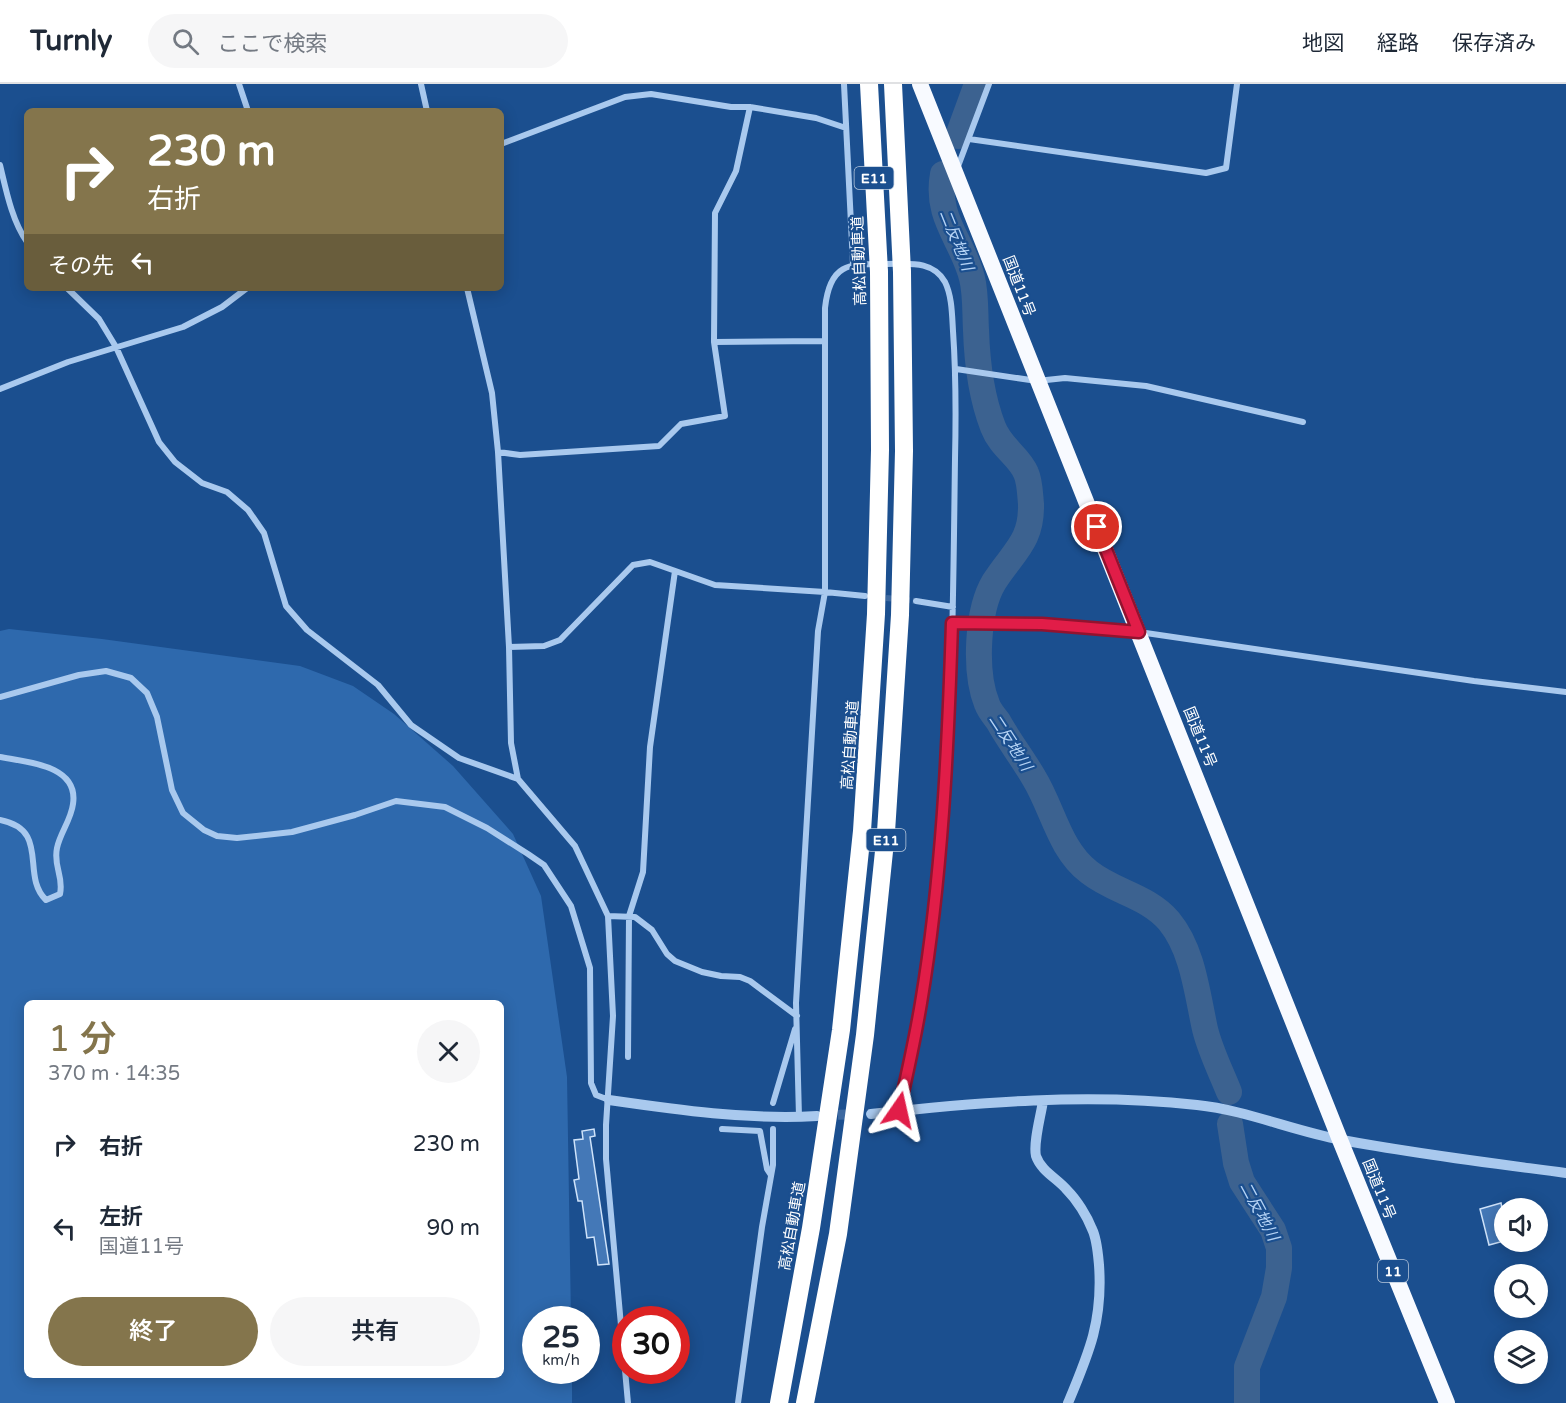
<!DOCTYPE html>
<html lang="ja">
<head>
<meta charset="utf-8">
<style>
	body { margin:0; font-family:"Varela Round","Noto Sans JP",sans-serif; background:#f6f6f7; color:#1f2937; height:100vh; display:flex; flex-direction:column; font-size:22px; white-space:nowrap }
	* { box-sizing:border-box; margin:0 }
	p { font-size:20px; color:#747a83 }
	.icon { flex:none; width:33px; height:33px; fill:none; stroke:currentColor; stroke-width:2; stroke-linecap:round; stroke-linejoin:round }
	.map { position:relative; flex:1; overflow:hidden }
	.sheet { position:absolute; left:24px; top:916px; width:480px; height:378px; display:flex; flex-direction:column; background:#fff; border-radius:9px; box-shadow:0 3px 15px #0003 }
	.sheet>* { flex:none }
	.top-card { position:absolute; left:24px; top:24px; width:480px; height:183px; border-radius:9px; box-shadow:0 3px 15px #0003; background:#84754c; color:#fff; overflow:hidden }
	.controls { position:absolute; left:1494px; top:1114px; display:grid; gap:12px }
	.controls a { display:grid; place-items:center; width:54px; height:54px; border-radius:50%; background:#fff; box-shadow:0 3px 15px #0003; font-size:30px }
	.speed { position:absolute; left:522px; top:1222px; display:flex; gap:12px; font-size:30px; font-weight:700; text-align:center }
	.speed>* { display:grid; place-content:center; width:78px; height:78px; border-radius:50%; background:#fff; box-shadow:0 3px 15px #0003; line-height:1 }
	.speed small { font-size:15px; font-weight:400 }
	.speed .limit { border:9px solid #d22; background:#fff; color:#111 }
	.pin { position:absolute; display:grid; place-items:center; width:51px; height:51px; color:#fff; margin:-26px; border:3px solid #fff; border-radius:50%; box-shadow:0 2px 6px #0007 }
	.me { position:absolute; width:66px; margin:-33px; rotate:11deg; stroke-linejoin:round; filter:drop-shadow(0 0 4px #0008) }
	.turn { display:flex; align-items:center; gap:21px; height:126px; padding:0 24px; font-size:27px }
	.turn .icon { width:78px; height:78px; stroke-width:2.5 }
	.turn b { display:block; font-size:42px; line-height:51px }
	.then { display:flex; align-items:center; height:57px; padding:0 24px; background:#0003; gap:12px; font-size:22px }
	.round { display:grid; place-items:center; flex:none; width:63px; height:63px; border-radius:32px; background:#f6f6f7 }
	.headline { display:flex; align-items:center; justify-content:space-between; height:102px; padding:0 24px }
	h1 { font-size:36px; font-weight:600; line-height:45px; color:#84754c }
	.button { display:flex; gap:12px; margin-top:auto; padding:12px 24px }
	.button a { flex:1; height:69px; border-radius:36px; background:#84754c; color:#fff; font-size:24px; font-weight:600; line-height:69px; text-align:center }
	.button a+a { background:#f6f6f7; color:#1f2937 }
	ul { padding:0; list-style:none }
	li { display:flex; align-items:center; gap:18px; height:84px; padding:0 24px }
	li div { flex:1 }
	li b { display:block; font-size:22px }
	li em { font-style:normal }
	header { display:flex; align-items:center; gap:36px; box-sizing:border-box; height:84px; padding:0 30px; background:#fff; border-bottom:2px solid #e0e1e3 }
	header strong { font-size:28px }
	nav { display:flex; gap:33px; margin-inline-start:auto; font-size:21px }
	.search { width:420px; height:54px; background:#f6f6f7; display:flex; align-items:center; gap:15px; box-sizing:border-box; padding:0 21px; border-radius:33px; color:#747a83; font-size:22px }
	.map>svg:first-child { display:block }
	.green { fill:#2e69ad; fill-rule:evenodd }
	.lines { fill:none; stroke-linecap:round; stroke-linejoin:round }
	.river { stroke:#3c6290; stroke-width:26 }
	.building { fill:#4478b7; stroke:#cfe3fa; stroke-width:1.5 }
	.minor-tunnel { stroke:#3d69a0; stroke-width:6; stroke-dasharray:6 3; stroke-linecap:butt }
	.tertiary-tunnel { stroke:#3d69a0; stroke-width:10; stroke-dasharray:10 5; stroke-linecap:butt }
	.minor { stroke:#a9c9ee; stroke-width:6 }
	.tertiary { stroke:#a9c9ee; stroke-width:10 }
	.trunk { stroke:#f8faff; stroke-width:16 }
	.motorway { stroke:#fff; stroke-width:18 }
	.motorway-bridge { stroke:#fff; stroke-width:18 }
	.route-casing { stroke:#92132f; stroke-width:15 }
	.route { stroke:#e11d48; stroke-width:10 }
	.labels { text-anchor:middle; stroke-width:4.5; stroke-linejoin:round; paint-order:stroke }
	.shield { fill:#1b4f8f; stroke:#bbcadd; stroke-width:1.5 }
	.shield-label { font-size:14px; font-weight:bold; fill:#fff }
	.street-label { font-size:15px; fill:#fff; stroke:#1b4f8f }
	.water-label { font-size:16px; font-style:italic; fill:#b5d3f5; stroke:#1b4f8f }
</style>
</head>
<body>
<header>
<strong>Turnly</strong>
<div class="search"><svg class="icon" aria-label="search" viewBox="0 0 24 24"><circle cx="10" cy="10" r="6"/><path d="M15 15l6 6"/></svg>ここで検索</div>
<nav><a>地図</a><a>経路</a><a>保存済み</a></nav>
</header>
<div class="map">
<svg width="1566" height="1319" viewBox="0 0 1566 1319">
	<rect width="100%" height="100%" fill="#1b4f8f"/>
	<path class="green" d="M9 545 102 555 300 582 353 602 394 630 453 682 513 750 541 812 567 993 571 1236H536V1287H572V1319H0V547ZM27 920H501V1292H27Z"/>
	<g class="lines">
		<path class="river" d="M958 52 977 0
			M943 90C935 134 962 155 972 194 976 210 975 229 976 246 977 278 981 312 993 343 1001 364 1019 372 1026 389 1030 398 1030 410 1031 420 1032 458 1013 468 994 498 977 526 974 588 987 620 989 626 994 632 998 637 1009 657 1023 675 1034 694 1053 725 1059 765 1089 788 1114 808 1148 812 1169 837 1193 866 1197 909 1205 945 1210 966 1221 988 1229 1008
			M1230 1040 1236 1079 1242 1098 1273 1146 1279 1164V1184L1274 1213 1247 1283V1319"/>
	</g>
	<path class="building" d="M594 1045 595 1052 590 1053 609 1180 598 1181 594 1153 587 1154 582 1117H578L574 1096 579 1095 574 1056 583 1055 582 1047Z
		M1501 1119 1504 1135V1157L1489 1161 1480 1125Z"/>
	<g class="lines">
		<path class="minor-tunnel" d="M877 513 916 517"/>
		<path class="tertiary-tunnel" d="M823 1031 871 1030"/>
		<path class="minor" d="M239 0 248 27
			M421 0 427 27
			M844 0 853 180
			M969 55 1206 89 1226 84 1237 0
			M501 60 625 13 651 10 731 23H750L816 34 846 44
			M0 81C6 106 12 137 27 158
			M957 85 989 0
			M67 204 99 235 116 263 159 358 175 378 202 399 227 408 248 426 264 449 286 522 307 546 378 601 411 641 459 674 518 695
			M467 204 492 309 498 368 509 563 511 659 518 695 575 762 608 832 613 932 606 1041V1075L628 1319
			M714 258 825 257
			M956 285 1037 297 1065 294 1146 302 1303 338
			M0 305 68 278 183 243 222 223 247 204
			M498 368 520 371 659 362 681 340 725 332 714 258 715 129 736 87 750 23
			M916 517 953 523
			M952 539 1043 540 1139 548 1474 597 1566 608
			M509 563 544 562 560 556 633 481 650 478 715 501 825 508 865 512
			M0 613 79 591 106 587 131 594 147 609 157 633 172 706 183 729 204 746 217 752 237 754 292 748 355 731 396 717 445 723 487 744 528 770 544 781 571 822 590 884 591 999 596 1011 609 1016
			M0 673C27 678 79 681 73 720 71 736 60 749 57 764 53 783 64 792 60 810L46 816C20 791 51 746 0 736
			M608 832 635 833 652 846 667 870 675 877 702 888 721 892 740 893 750 897 797 932
			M628 973 629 832 643 788 650 663 675 487
			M773 1019 795 945
			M799 1033 796 919 818 547 825 508V224C830 178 850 180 887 180 908 180 933 176 945 198 952 212 952 231 953 247 956 290 956 332 955 375 953 517 953 660 936 801 927 877 914 952 899 1026
			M722 1045 760 1047 767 1085 771 1091
			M738 1319 762 1143 773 1081V1045"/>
		<path class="tertiary" d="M609 1016C678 1026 748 1036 817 1032
			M1043 1017C1041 1031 1033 1059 1036 1072 1041 1087 1058 1095 1067 1106 1077 1116 1087 1132 1092 1145 1097 1155 1098 1170 1099 1181 1103 1237 1089 1269 1068 1319
			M871 1030C978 1018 1089 1009 1197 1021 1246 1026 1293 1047 1342 1056 1416 1070 1491 1079 1566 1089"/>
		<path class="trunk" d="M920 0 1340 1056 1447 1319"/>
		<path class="motorway" d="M779 1319 811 1144 841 946 862 747 876 530 880 366 879 188
			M805 1319 838 1150 865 951 886 748 900 531 904 367 902 188"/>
		<path class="motorway-bridge" d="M869 0 879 188
			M893 0 902 188"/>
	</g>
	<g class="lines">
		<g class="route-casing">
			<path id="route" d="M899 1026C907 991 915 955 921 919 942 794 948 666 952 539L1042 540 1139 548 1097 443"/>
		</g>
		<use href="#route" class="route"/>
	</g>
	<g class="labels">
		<g class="shield">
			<rect x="854.5" y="83" width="39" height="22" rx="4.5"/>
			<rect x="866.5" y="745" width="39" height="22" rx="4.5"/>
			<rect x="1378" y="1176" width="30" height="22" rx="4.5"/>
		</g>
		<g class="shield-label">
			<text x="874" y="99">E11</text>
			<text x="886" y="761">E11</text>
			<text x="1393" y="1192">11</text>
		</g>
		<g class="street-label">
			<text transform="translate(859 177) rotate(-92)" y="5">高松自動車道</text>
			<text transform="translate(1019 202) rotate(69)" y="5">国道11号</text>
			<text transform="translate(1200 653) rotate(68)" y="5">国道11号</text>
			<text transform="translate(850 661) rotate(-86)" y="5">高松自動車道</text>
			<text transform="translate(1379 1105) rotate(68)" y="5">国道11号</text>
			<text transform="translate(792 1142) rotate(-80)" y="5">高松自動車道</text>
		</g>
		<g class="water-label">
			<text transform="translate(957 156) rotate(68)" y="6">二反地川</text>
			<text transform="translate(1011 658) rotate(57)" y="6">二反地川</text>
			<text transform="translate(1260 1127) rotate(62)" y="6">二反地川</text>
		</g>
	</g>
</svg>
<div class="controls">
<a><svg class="icon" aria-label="sound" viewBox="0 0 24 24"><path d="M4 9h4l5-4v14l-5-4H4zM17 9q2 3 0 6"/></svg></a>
<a><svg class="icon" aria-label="search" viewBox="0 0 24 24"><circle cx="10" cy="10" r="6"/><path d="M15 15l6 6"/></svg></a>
<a><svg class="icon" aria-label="layers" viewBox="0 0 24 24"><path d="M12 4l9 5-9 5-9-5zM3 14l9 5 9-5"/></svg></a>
</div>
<div class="speed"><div>25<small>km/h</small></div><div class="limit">30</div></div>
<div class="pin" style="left:1097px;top:443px;background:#d93025"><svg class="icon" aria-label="arrive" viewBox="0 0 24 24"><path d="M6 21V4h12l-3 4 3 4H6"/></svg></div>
<svg class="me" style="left:899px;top:1026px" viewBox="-20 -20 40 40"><path d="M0-17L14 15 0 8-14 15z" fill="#e11d48" stroke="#fff" stroke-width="4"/></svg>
<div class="top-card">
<div class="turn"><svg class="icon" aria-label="right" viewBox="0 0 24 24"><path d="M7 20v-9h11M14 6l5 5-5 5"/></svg><div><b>230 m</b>右折</div></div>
<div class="then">その先<svg class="icon" aria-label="left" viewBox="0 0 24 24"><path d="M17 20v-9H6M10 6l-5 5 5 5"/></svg></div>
</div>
<section class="sheet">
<div class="headline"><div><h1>1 分</h1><p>370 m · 14:35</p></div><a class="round"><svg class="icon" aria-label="close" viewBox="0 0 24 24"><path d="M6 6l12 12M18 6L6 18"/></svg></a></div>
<ul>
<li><svg class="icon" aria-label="right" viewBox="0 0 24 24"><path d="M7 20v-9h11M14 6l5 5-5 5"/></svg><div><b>右折</b></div><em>230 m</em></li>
<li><svg class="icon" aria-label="left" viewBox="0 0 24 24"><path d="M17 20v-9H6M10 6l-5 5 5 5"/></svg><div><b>左折</b><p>国道11号</p></div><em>90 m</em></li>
</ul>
<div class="button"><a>終了</a><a>共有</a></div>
</section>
</div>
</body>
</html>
